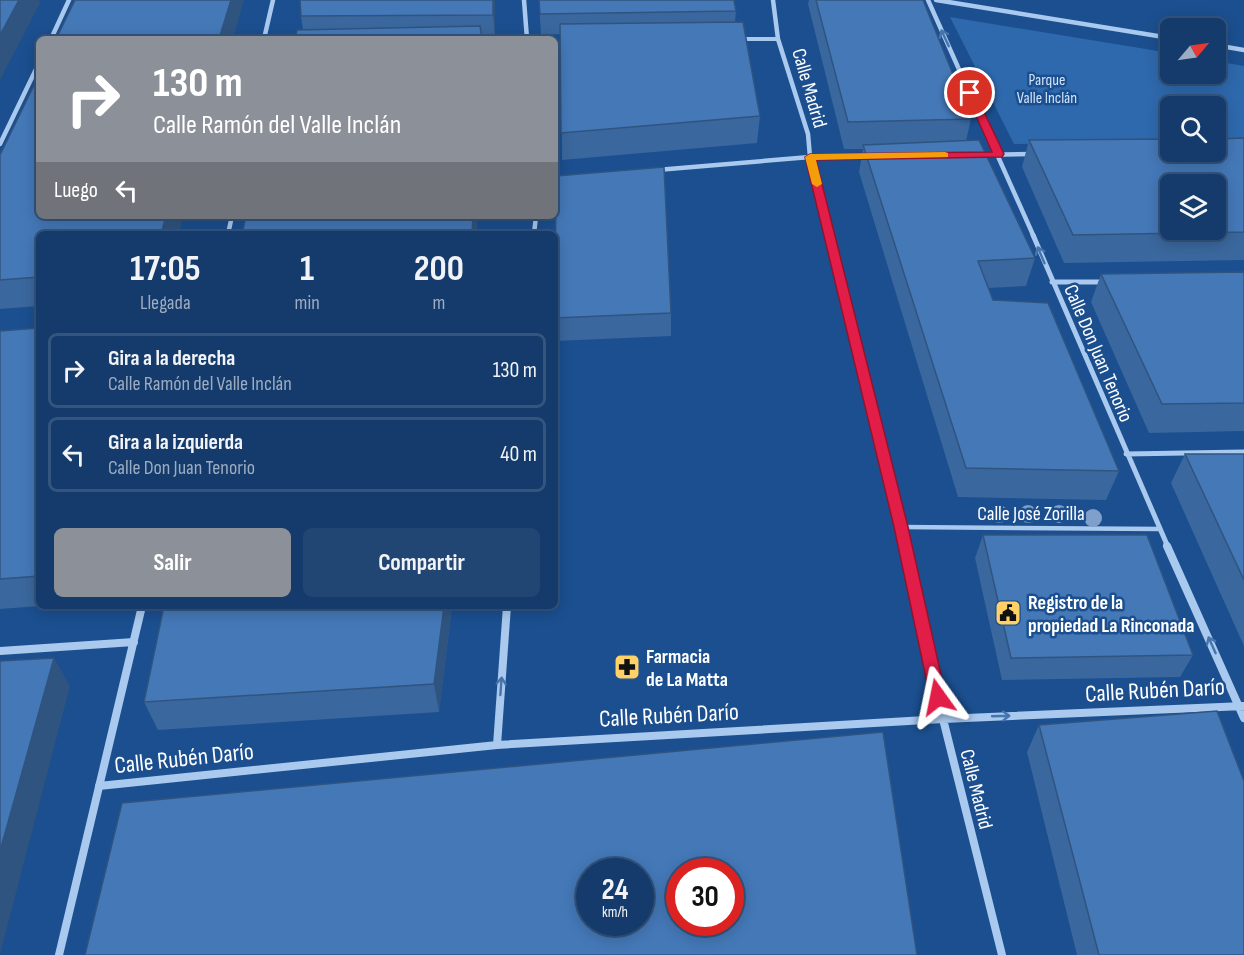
<!DOCTYPE html>
<html lang="es">
<head>
<meta charset="utf-8">
<style>
	body { margin:0; font-family:"Sofia Sans Condensed",sans-serif; background:#214673; color:#f1f3f6; height:100vh; display:flex; flex-direction:column; font-size:22px; white-space:nowrap }
	* { box-sizing:border-box; margin:0 }
	p { font-size:20px; color:#9dadc1 }
	.icon { flex:none; width:33px; height:33px; fill:none; stroke:currentColor; stroke-width:2; stroke-linecap:round; stroke-linejoin:round }
	.map { position:relative; flex:1; overflow:hidden }
	.panel { position:absolute; left:36px; top:231px; width:522px; height:378px; display:flex; flex-direction:column; background:#143b6b; border-radius:9px; box-shadow:0 3px 15px #0003,0 0 0 2px #33557e }
	.panel>* { flex:none }
	.top-card { position:absolute; left:36px; top:36px; width:522px; height:183px; border-radius:9px; box-shadow:0 3px 15px #0003,0 0 0 2px #33557e; background:#8c9099; color:#fff; overflow:hidden }
	.needle { width:39px; rotate:61deg }
	.controls { position:absolute; left:1160px; top:18px; display:grid; gap:12px }
	.controls a { display:grid; place-items:center; width:66px; height:66px; border-radius:9px; background:#143b6b; box-shadow:0 3px 15px #0003,0 0 0 2px #33557e; font-size:30px }
	.speed { position:absolute; left:576px; top:858px; display:flex; gap:12px; font-size:30px; font-weight:700; text-align:center }
	.speed>* { display:grid; place-content:center; width:78px; height:78px; border-radius:50%; background:#143b6b; box-shadow:0 3px 15px #0003,0 0 0 2px #33557e; line-height:1 }
	.speed small { font-size:15px; font-weight:400 }
	.speed .limit { border:9px solid #d22; background:#fff; color:#111 }
	.pin { position:absolute; display:grid; place-items:center; width:51px; height:51px; color:#fff; margin:-26px; border:3px solid #fff; border-radius:50%; box-shadow:0 2px 6px #0007 }
	.me { position:absolute; width:66px; margin:-33px; rotate:348deg; stroke-linejoin:round; filter:drop-shadow(0 0 4px #0008) }
	.turn { display:flex; align-items:center; gap:21px; height:126px; padding:0 18px; font-size:27px }
	.turn .icon { width:78px; height:78px; stroke-width:2.5 }
	.turn b { display:block; font-size:42px; line-height:51px }
	.then { display:flex; align-items:center; height:57px; padding:0 18px; background:#0003; gap:12px; font-size:22px }
	.eta { display:flex; justify-content:space-evenly; align-items:center; height:102px; text-align:center }
	.eta b { font-size:36px; font-weight:700; line-height:42px }
	.cta { display:flex; gap:12px; margin-top:auto; padding:12px 18px }
	.cta a { flex:1; height:69px; border-radius:9px; background:#8c9099; color:#fff; font-size:24px; font-weight:700; line-height:69px; text-align:center }
	.cta a+a { background:#214673; color:#f1f3f6 }
	ul { padding:0; list-style:none }
	li { display:flex; align-items:center; gap:18px; height:75px; margin:0 12px 9px; padding:0 6px; border:3px solid #33557e; border-radius:9px }
	li div { flex:1 }
	li b { display:block; font-size:22px }
	li em { font-style:normal }
	.map>svg:first-child { display:block }
	.green { fill:#2e69ad }
	.lines { fill:none; stroke-linecap:round; stroke-linejoin:round }
	.pedestrian-far1 { stroke:#a9c9ee; stroke-width:4 }
	.pedestrian { stroke:#a9c9ee; stroke-width:4.5 }
	.minor-far2 { stroke:#a9c9ee; stroke-width:4.5 }
	.minor-far1 { stroke:#a9c9ee; stroke-width:5 }
	.minor { stroke:#a9c9ee; stroke-width:8 }
	.tree { fill:#7ea0ca }
	.wall { fill:#3a679d }
	.shaded-wall { fill:#305480 }
	.building { fill:#4478b7; stroke:#305480; stroke-width:1.5; fill-rule:evenodd }
	.oneway { stroke:#4674ac }
	.route { fill:#e11d48; stroke:#92132f; stroke-width:1.5 }
	.slow { fill:#f59e0b }
	.labels { text-anchor:middle; stroke-width:5; stroke-linejoin:round; paint-order:stroke }
	.far-park-label { font-size:16px; fill:#cfe3fa; stroke:#1b4f8f }
	.street-label { font-size:20px; fill:#fff; stroke:#1b4f8f }
	.poi-label { font-size:20px; font-weight:bold; fill:#fff; stroke:#1b4f8f; text-anchor:start }
	.near-street-label { font-size:24px; fill:#fff; stroke:#1b4f8f }
</style>
</head>
<body>
<div class="map">
<svg width="1244" height="955" viewBox="0 0 1244 955">
	<rect width="100%" height="100%" fill="#1b4f8f"/>
	<path class="green" d="M950 17 1170 53V74H1215V61L1244 66V141H1215V106H1170V142L1014 144Z"/>
	<g class="lines">
		<path class="pedestrian-far1" d="M740 39H778"/>
		<path class="pedestrian" d="M901 527 1160 529"/>
		<path class="minor-far2" d="M524 0 527 39
			M773 0 778 39 808 134 810 157 830 237
			M928 0 1034 237
			M936 0 1170 38
			M51 39 69 0
			M264 39 273 0
			M1215 45 1244 50
			M0 144 39 63
			M978 155 1033 154
			M657 170 810 157 868 156
			M228 234 232 216
			M534 234 536 216"/>
		<path class="minor-far1" d="M829 235 905 547
			M1033 235 1168 547
			M1052 282H1105
			M1126 454 1244 452"/>
		<path class="minor" d="M905 546 943 719 1002 955
			M1167 546 1244 718
			M0 651 134 642
			M497 745 507 606
			M99 786 497 745 943 719 1244 706
			M59 955 142 606"/>
	</g>
	<g class="tree">
		<circle cx="999" cy="514" r="9"/>
		<circle cx="1028" cy="514" r="9"/>
		<circle cx="1059" cy="514" r="9"/>
		<circle cx="1093" cy="518" r="9"/>
	</g>
	<path class="wall" d="M300 0H495V36L303 30 301 16Z
		M539 0 736 11 735 22 760 116 757 143 562 160 561 34 541 35Z
		M809 0H923L971 119 966 141 1035 258 1026 286 988 288 993 300 1119 471 1106 500 958 497 859 172 863 149H844L808 4Z
		M1244 138V260L1064 263 1022 167 1029 140Z
		M0 155 183 216 178 234H39V306L0 309Z
		M555 234 671 313V336L555 341Z
		M1244 272V431L1149 433 1091 302 1101 274Z
		M39 328V606L0 609V331Z
		M1185 454H1244V646L1171 483Z
		M983 535 1193 655 1180 677 1002 680 975 558Z
		M164 606H452L439 712 158 730 144 702Z
		M1039 725 1244 955H1077L1027 752Z"/>
	<path class="shaded-wall" d="M19 0H39L40 3 0 80V35Z
		M231 0H244L233 39H219Z
		M493 0H495V36L493 15Z
		M166 216H183L178 234H161Z
		M473 216H477V234H472Z
		M444 606H452L439 712 434 684Z
		M54 658 70 686 0 954V851Z"/>
	<path class="building" d="M0 0H19L0 35Z
		M75 0H231L219 39H56Z
		M300 0H493V15L301 16Z
		M539 0H734L736 11 540 14Z
		M816 0H923L971 119 848 122Z
		M743 22 760 116 561 133 560 24Z
		M480 26 482 39H295L297 30Z
		M39 75V216H166L161 234H39V277L0 280V155Z
		M1244 138V232L1073 235 1029 140 1170 139V152H1215V139ZM1170 184H1215V230H1170Z
		M979 140 1035 258 978 261 993 300 1048 303 1119 471 966 468 863 145Z
		M664 167 671 313 555 318 556 176Z
		M246 216H473L472 234H242Z
		M1244 272V403L1162 404 1101 274Z
		M39 328V576L0 579V331Z
		M1185 454H1244V580Z
		M983 535H1147L1193 655 1011 658Z
		M164 606H444L434 684 144 702Z
		M54 658 0 851V661Z
		M1217 711 1244 781V955H1099L1039 725Z
		M883 732 917 955H85L122 803ZM590 872H640V922H590ZM680 872H730V922H680Z"/>
	<defs><path id="oneway-shaft" d="M-6 0H5M1.5-3L5.5 0L1.5 3" fill="none" stroke-width="1.6" stroke-linecap="round" stroke-linejoin="round" transform="scale(1.5)"/></defs>
	<g class="oneway">
		<use href="#oneway-shaft" transform="translate(945 38) rotate(-115)"/>
		<use href="#oneway-shaft" transform="translate(1041 255) rotate(-113)"/>
		<use href="#oneway-shaft" transform="translate(1212 645) rotate(-114)"/>
		<use href="#oneway-shaft" transform="translate(501 686) rotate(-86)"/>
		<use href="#oneway-shaft" transform="translate(1001 716) rotate(-2)"/>
	</g>
	<path class="route" d="M970 91 975 93 1004 154 1002 157 816 160 908 527 946 697 944 702H932L930 697 894 527 805 157 810 154 992 152 966 93Z"/>
	<path class="slow" d="M945 152 948 153V157L816 160 822 184 817 187 812 184 805 157 810 154Z"/>
	<defs>
		<g id="civic-square" transform="scale(1.35)"><rect x="-9" y="-9" width="18" height="18" rx="4" fill="#ffd166" stroke="#1b4f8f"/><path d="M-.6-6.5H3V-4.5H.6V-3L4-1V1h2V6H-6V1h2V-1L-.6-3ZM-1.2 2.5V6h2.4V2.5Z" fill="#111"/></g>
		<g id="pharmacy-square" transform="scale(1.35)"><rect x="-9" y="-9" width="18" height="18" rx="4" fill="#ffd166" stroke="#1b4f8f"/><path d="M-2-6h4v4h4v4h-4v4h-4v-4h-4v-4h4Z" fill="#111"/></g>
	</defs>
	<g fill-rule="evenodd">
		<use href="#civic-square" x="1008" y="613"/>
		<use href="#pharmacy-square" x="627" y="667"/>
	</g>
	<g class="labels">
		<g class="far-park-label">
			<text x="1047" y="85">Parque<tspan x="1047" dy="18">Valle Inclán</tspan></text>
		</g>
		<g class="street-label">
			<text transform="translate(810 88) rotate(74)" y="7">Calle Madrid</text>
			<text transform="translate(1099 353) rotate(67)" y="7">Calle Don Juan Tenorio</text>
			<text x="1031" y="520">Calle José Zorilla</text>
			<text transform="translate(977 789) rotate(76)" y="7">Calle Madrid</text>
		</g>
		<g class="poi-label">
			<text x="1028" y="609">Registro de la<tspan x="1028" dy="23">propiedad La Rinconada</tspan></text>
			<text x="646" y="663">Farmacia<tspan x="646" dy="23">de La Matta</tspan></text>
		</g>
		<g class="near-street-label">
			<text transform="translate(1155 690) rotate(-3)" y="8">Calle Rubén Darío</text>
			<text transform="translate(669 715) rotate(-3)" y="8">Calle Rubén Darío</text>
			<text transform="translate(184 758) rotate(-6)" y="8">Calle Rubén Darío</text>
		</g>
	</g>
</svg>
<div class="controls">
<a><svg class="needle" viewBox="-14 -14 28 28"><path d="M0-13l5 13h-10z" fill="#e53935"/><path d="M0 13l5-13h-10z" fill="#9dadc1"/></svg></a>
<a><svg class="icon" aria-label="search" viewBox="0 0 24 24"><circle cx="10" cy="10" r="6"/><path d="M15 15l6 6"/></svg></a>
<a><svg class="icon" aria-label="layers" viewBox="0 0 24 24"><path d="M12 4l9 5-9 5-9-5zM3 14l9 5 9-5"/></svg></a>
</div>
<div class="speed"><div>24<small>km/h</small></div><div class="limit">30</div></div>
<div class="pin" style="left:970px;top:93px;background:#d93025"><svg class="icon" aria-label="arrive" viewBox="0 0 24 24"><path d="M6 21V4h12l-3 4 3 4H6"/></svg></div>
<svg class="me" style="left:938px;top:697px" viewBox="-20 -20 40 40"><path d="M0-17L14 15 0 8-14 15z" fill="#e11d48" stroke="#fff" stroke-width="4"/></svg>
<div class="top-card">
<div class="turn"><svg class="icon" aria-label="right" viewBox="0 0 24 24"><path d="M7 20v-9h11M14 6l5 5-5 5"/></svg><div><b>130 m</b>Calle Ramón del Valle Inclán</div></div>
<div class="then">Luego<svg class="icon" aria-label="left" viewBox="0 0 24 24"><path d="M17 20v-9H6M10 6l-5 5 5 5"/></svg></div>
</div>
<section class="panel">
<div class="eta">
<div><b>17:05</b><p>Llegada</p></div>
<div><b>1</b><p>min</p></div>
<div><b>200</b><p>m</p></div>
</div>
<ul>
<li><svg class="icon" aria-label="right" viewBox="0 0 24 24"><path d="M7 20v-9h11M14 6l5 5-5 5"/></svg><div><b>Gira a la derecha</b><p>Calle Ramón del Valle Inclán</p></div><em>130 m</em></li>
<li><svg class="icon" aria-label="left" viewBox="0 0 24 24"><path d="M17 20v-9H6M10 6l-5 5 5 5"/></svg><div><b>Gira a la izquierda</b><p>Calle Don Juan Tenorio</p></div><em>40 m</em></li>
</ul>
<div class="cta"><a>Salir</a><a>Compartir</a></div>
</section>
</div>
</body>
</html>
